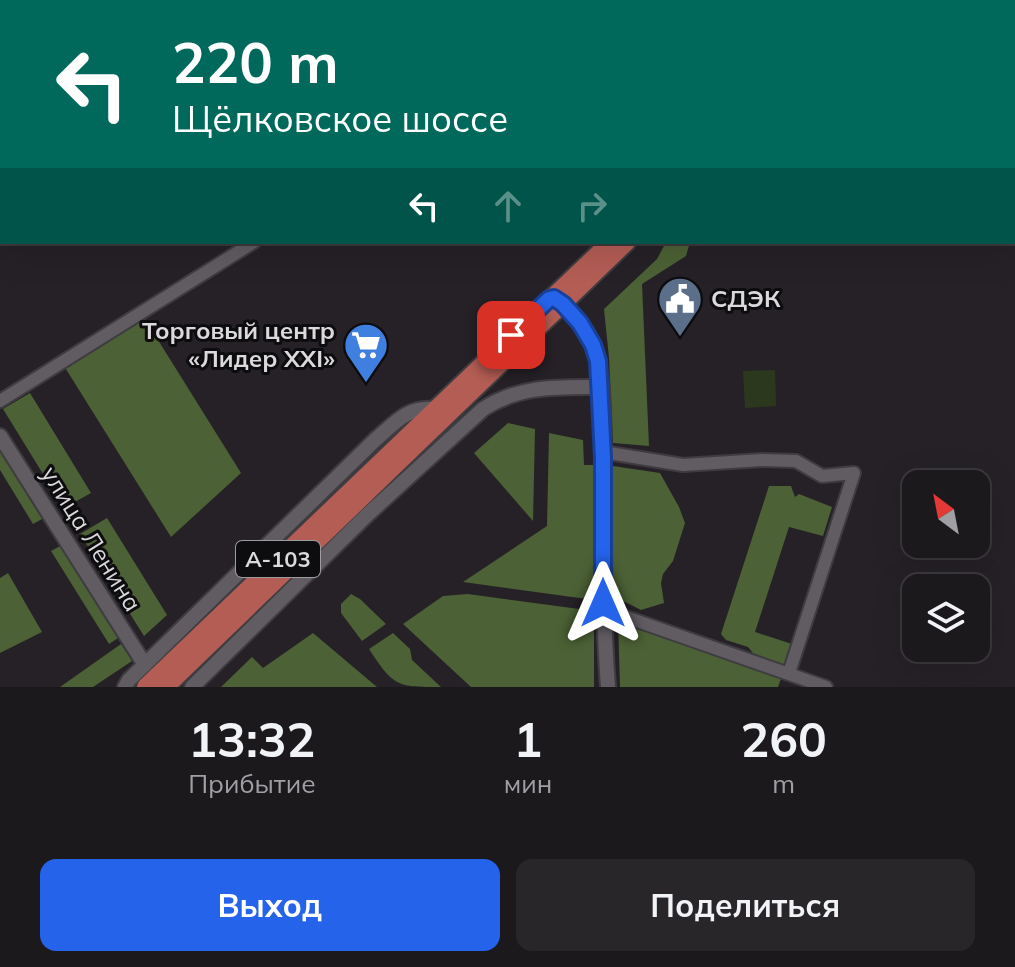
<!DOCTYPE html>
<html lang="ru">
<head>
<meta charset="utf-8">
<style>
	body { margin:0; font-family:Mulish,sans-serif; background:#29262a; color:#f1f3f6; height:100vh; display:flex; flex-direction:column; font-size:30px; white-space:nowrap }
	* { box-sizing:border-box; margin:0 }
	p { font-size:26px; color:#a0a0a4 }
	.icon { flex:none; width:44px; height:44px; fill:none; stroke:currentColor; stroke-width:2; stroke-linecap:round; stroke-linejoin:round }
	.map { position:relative; height:687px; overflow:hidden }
	.side { display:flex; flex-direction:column; background:#1c191d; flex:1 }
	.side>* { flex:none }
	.banner { position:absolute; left:0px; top:0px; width:1016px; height:244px; box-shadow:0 8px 32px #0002,0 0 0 2px #3a383b; background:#00695c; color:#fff; overflow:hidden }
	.needle { width:52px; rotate:328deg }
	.fabs { position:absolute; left:902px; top:470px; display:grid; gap:16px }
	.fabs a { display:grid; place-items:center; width:88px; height:88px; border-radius:16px; background:#1c191d; box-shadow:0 8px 32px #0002,0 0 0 2px #3a383b; font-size:40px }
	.pin { position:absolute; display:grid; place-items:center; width:68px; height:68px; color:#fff; margin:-34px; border-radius:16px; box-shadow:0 4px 12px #0006 }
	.me { position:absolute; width:88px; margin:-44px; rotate:0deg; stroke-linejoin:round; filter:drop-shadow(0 0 6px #0008) }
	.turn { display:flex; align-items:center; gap:28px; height:168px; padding:0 40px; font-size:36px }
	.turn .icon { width:104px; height:104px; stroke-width:2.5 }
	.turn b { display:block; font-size:56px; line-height:68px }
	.lanes { display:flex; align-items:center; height:76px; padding:0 40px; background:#0003; justify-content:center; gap:40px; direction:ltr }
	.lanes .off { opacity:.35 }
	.eta { display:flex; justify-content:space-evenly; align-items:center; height:136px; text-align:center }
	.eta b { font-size:48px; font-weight:700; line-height:56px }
	.cta { display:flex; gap:16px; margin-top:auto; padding:16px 40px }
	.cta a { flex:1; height:92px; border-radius:16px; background:#2563eb; color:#fff; font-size:32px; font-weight:700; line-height:92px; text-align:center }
	.cta a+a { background:#29262a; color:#f1f3f6 }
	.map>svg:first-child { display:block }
	.green { fill:#2c381e }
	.forest { fill:#4c6135 }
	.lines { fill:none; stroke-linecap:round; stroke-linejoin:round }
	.minor-casing { stroke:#3f3c41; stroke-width:16 }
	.tertiary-casing { stroke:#3f3c41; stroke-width:18 }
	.primary-casing { stroke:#3f3c41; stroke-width:22 }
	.minor { stroke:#605c62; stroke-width:12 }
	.tertiary { stroke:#605c62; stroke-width:14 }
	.primary { stroke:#b35d54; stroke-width:18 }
	.route-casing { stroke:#184099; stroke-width:20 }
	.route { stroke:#2563eb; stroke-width:14 }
	.labels { text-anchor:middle; stroke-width:6; stroke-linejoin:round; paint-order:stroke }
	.shield { fill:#0d0c0e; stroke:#9d9c9e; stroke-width:2 }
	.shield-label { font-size:22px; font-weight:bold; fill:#dbd9dc }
	.poi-label { font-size:24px; font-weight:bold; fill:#dbd9dc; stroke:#0d0c0e; text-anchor:start }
	.street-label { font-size:24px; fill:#dbd9dc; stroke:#0d0c0e }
</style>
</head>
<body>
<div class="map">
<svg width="1015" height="687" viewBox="0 0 1015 687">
	<rect width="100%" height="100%" fill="#252127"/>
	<path class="green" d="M775 370 776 406 745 408 743 371Z"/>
	<path class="forest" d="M666 242H690L686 256 642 284 649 446 613 443 609 358 604 309 657 259Z
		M143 316 241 473 171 537 64 366Z
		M30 393 91 493 64 508 3 409Z
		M508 423 535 429 533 521 474 453Z
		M549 433 583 440 584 465H594V600L463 582 547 526Z
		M0 451 42 519 33 524 0 470Z
		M613 466 660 473 679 507 685 523 673 561 663 574 661 583 664 603 641 610 619 599 612 591Z
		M769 486H791L795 497 799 494 832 507 823 536 789 527 755 632 792 644 785 667 756 657 748 647 726 640 721 634Z
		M107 518 167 615 144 636 80 534Z
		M62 545 118 638 109 644 51 551Z
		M8 573 42 632 0 653V578Z
		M351 594 360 599 386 624 362 641 341 613V604Z
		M468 594 594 611V687H471L403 624 443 596Z
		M618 619 782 676 778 687H620Z
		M313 633 377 687H221L252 657 263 668Z
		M393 633 410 649 412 660 441 687C397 687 394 687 369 649Z
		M121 644 132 661 93 687H60Z"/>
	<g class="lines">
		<g class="minor-casing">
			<path id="minor" d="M463 0 464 2
				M353 2 356 0
				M0 223 2 222
				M0 401 254 242
				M603 452 683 465 762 460 796 461 822 476 854 473 789 673
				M603 609 826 687"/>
		</g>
		<g class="tertiary-casing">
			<path id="tertiary" d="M555 299C575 310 592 336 597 357 606 395 603 452 603 491 603 557 603 622 608 687
				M0 436 145 665
				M125 687 129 680 376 439C395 423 408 406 434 409
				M192 687 367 515 483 409C520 385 558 387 600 387"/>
		</g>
		<g class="primary-casing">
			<path id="primary" d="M877 2 880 0
				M146 687 611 242
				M165 687 626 242"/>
		</g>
		<use href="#minor" class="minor"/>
		<use href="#tertiary" class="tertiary"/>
		<use href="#primary" class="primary"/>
	</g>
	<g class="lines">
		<g class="route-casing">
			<path id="route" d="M511 335 549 299 554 298 563 304 580 323 593 345 598 361 603 458V603"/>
		</g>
		<use href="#route" class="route"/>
	</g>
	<defs>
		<g id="civic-pin" transform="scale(2.3)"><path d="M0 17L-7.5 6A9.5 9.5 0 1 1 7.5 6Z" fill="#5c6f8a" stroke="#0d0c0e"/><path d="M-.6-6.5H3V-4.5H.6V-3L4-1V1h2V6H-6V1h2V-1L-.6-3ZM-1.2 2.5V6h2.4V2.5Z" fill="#fff"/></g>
		<g id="supermarket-pin" transform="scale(2.3)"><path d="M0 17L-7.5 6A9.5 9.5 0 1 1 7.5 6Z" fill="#3f7fe0" stroke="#0d0c0e"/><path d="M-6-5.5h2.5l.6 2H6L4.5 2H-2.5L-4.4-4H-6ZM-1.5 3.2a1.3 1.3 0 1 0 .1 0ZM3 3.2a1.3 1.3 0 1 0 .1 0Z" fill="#fff"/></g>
	</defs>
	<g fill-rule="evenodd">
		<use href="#civic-pin" x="680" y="299"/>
		<use href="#supermarket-pin" x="366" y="345"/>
	</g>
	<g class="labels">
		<rect class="shield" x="236" y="541" width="84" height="36" rx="6"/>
		<g class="shield-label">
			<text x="278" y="567">А-103</text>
		</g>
		<g class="poi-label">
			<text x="711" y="307">СДЭК</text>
			<text x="335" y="339" text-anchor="end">Торговый центр<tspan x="335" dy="28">«Лидер XXI»</tspan></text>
		</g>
		<g class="street-label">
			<text transform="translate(91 539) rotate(58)" y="8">улица Ленина</text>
		</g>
	</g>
</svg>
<div class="fabs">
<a><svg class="needle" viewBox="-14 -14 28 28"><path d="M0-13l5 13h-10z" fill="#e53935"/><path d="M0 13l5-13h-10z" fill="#a0a0a4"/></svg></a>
<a><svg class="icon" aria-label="layers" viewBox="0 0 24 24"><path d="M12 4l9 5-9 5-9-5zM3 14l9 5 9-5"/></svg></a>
</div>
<div class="pin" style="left:511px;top:335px;background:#d93025"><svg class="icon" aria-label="arrive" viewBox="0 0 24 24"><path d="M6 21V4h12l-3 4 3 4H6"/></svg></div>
<svg class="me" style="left:603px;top:603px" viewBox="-20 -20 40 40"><path d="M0-17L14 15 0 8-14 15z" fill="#2563eb" stroke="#fff" stroke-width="4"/></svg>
<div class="banner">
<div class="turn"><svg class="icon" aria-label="left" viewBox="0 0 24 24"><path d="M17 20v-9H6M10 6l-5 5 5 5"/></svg><div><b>220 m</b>Щёлковское шоссе</div></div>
<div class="lanes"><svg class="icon" aria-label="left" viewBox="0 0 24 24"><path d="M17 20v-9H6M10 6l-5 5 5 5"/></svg><svg class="icon off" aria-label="ahead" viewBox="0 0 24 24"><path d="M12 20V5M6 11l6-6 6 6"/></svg><svg class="icon off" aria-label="right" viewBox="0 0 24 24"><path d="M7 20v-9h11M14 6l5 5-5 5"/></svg></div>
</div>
</div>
<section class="side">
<div class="eta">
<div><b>13:32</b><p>Прибытие</p></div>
<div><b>1</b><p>мин</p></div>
<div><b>260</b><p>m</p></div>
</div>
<div class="cta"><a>Выход</a><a>Поделиться</a></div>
</section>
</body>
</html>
